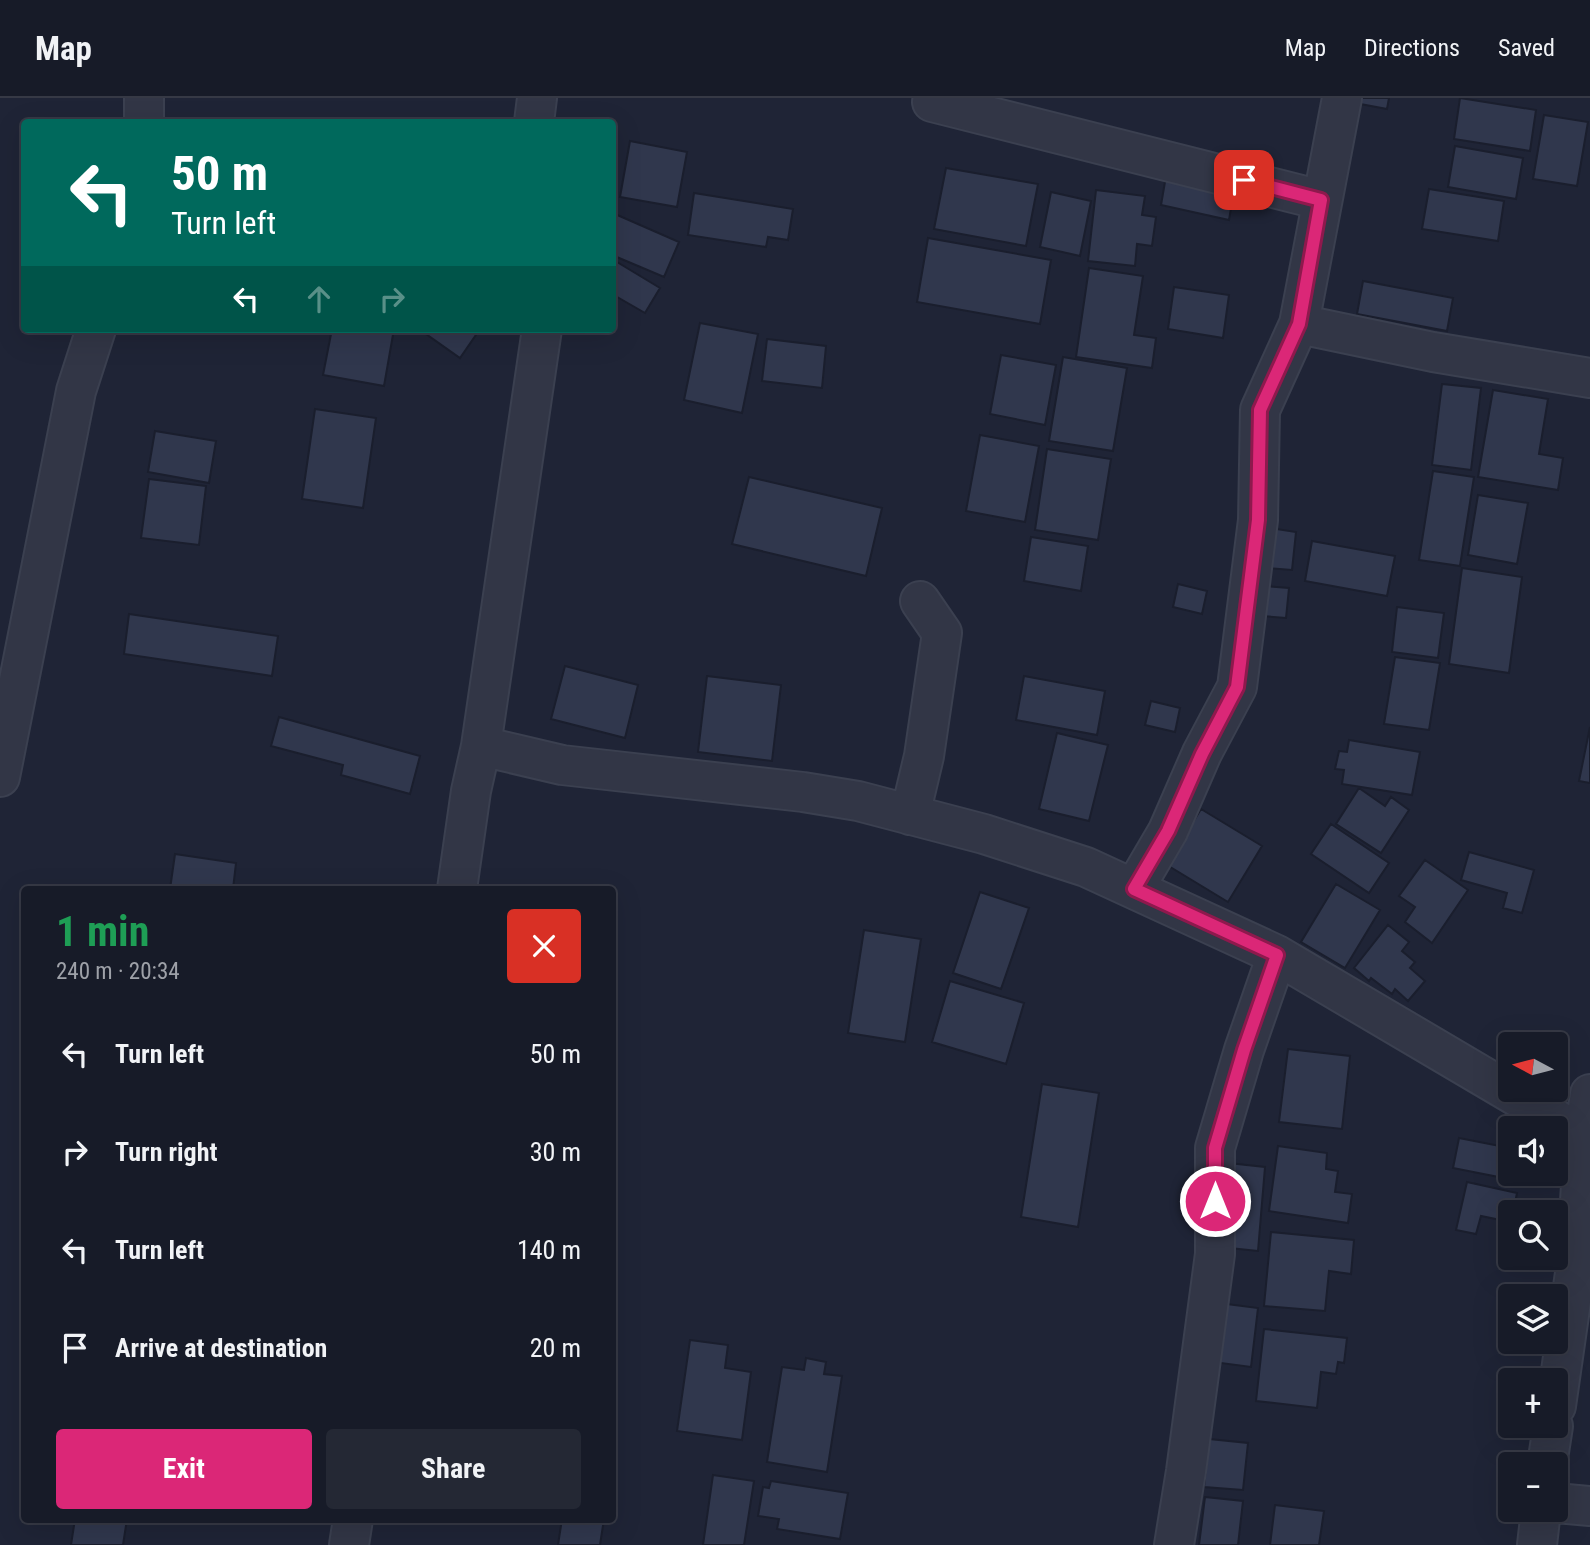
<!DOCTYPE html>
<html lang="en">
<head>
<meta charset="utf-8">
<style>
	body { margin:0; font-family:"Roboto Condensed",sans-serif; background:#242834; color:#f1f3f6; height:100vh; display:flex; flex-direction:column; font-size:26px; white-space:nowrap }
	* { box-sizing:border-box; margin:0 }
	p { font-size:23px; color:#9ea1a8 }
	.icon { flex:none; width:38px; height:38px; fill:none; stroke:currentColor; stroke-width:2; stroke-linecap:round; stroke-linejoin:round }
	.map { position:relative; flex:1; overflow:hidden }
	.sheet { position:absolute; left:21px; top:788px; width:595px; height:637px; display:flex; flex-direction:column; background:#171b28; border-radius:7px; box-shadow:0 7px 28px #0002,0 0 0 2px #363945 }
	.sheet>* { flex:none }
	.top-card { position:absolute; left:21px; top:21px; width:595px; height:214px; border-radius:7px; box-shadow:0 7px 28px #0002,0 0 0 2px #363945; background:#00695c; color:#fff; overflow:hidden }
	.needle { width:46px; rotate:277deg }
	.fabs { position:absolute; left:1498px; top:934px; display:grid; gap:14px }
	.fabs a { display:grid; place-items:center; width:70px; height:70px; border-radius:7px; background:#171b28; box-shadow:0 7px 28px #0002,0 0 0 2px #363945; font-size:35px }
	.pin { position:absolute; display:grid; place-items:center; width:60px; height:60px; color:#fff; margin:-30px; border-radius:14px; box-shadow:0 4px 10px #0006 }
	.me { position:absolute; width:77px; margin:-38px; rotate:0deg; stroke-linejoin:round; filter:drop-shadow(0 0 5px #0008) }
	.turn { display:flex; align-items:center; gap:24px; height:147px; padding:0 35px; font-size:32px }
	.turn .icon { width:91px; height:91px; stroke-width:2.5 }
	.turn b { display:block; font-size:49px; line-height:60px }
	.lanes { display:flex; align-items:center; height:66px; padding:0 35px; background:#0003; justify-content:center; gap:35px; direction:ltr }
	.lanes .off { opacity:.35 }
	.round { display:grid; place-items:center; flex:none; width:74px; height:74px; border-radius:7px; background:#242834 }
	.headline { display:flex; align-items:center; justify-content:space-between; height:119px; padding:0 35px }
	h1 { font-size:42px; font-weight:700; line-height:52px; color:#1e9e55 }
	.button { display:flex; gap:14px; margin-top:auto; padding:14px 35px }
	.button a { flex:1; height:80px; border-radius:7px; background:#db2777; color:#fff; font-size:28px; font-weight:700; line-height:80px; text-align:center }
	.button a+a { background:#242834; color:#f1f3f6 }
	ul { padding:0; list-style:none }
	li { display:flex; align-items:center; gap:21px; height:98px; padding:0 35px }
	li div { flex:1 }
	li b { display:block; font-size:26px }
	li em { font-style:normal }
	header { display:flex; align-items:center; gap:42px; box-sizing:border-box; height:98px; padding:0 35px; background:#171b28; border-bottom:2px solid #363945 }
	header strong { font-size:33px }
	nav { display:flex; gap:38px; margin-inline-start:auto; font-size:24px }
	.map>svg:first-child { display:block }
	.building { fill:#30374d; stroke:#1a1e2d; stroke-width:2 }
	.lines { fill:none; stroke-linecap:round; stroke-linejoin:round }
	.minor-casing { stroke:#3b4050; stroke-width:42 }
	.minor { stroke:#323646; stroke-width:38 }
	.route-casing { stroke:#8e194d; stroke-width:18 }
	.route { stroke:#db2777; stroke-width:12 }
</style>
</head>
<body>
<header>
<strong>Map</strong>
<nav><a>Map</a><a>Directions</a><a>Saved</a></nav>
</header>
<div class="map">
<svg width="1590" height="1447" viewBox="0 0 1590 1447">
	<rect width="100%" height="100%" fill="#1f2436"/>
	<path class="building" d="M1356 0H1389L1387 11 1355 5Z
		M1460 0 1536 12 1530 53 1454 41Z
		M1544 17 1588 24 1577 88 1533 81Z
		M630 43 687 54 677 109 620 99Z
		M1455 48 1523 60 1516 101 1448 89Z
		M946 70 1038 86 1026 148 934 131Z
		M1166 78 1234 93 1229 122 1161 107Z
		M1429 91 1504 103 1498 143 1422 131Z
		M1096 92 1145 98 1142 117 1156 119 1152 148 1137 146 1135 168 1088 163Z
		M1051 94 1091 103 1080 158 1040 149Z
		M694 95 793 111 788 142 768 139 766 149 688 137Z
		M615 116 679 144 664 179 612 157V121Z
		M928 140 1051 162 1040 226 917 204Z
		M612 161 660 190 645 215 612 196Z
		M1089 170 1143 178 1134 237 1156 240 1152 270 1076 259Z
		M1363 183 1453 200 1447 233 1357 216Z
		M1174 189 1229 197 1223 240 1168 231Z
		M700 225 758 236 742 315 684 302Z
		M332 231H394L384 288 323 277Z
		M419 231H480L460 260Z
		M767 241 826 248 822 290 762 283Z
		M1001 257 1056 267 1045 327 990 316Z
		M1063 259 1127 270 1113 353 1049 343Z
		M1442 286 1481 290 1471 372 1432 367Z
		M1493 292 1548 301 1539 356 1563 360 1558 392 1478 379Z
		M315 311 376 320 363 410 302 401Z
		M155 333 216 343 209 385 148 374Z
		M980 337 1039 348 1025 424 966 413Z
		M1047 351 1111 361 1098 442 1035 432Z
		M1433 373 1474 379 1460 468 1419 462Z
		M749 379 882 410 866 478 732 446Z
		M149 381 206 388 199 447 141 440Z
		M1478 397 1528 405 1517 466 1468 457Z
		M1270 430 1296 434 1292 472 1266 470Z
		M1031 439 1088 448 1081 493 1024 483Z
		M1312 443 1395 458 1387 498 1305 483Z
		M1462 470 1522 479 1509 575 1449 566Z
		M1178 486 1207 493 1202 516 1173 509Z
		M1265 488 1289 490 1286 520 1262 518Z
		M1397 509 1444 515 1438 560 1392 554Z
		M129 516 278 538 272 578 124 556Z
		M1395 559 1440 565 1429 632 1384 626Z
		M565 568 638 587 625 640 551 621Z
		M707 578 781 587 772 663 698 654Z
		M1024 578 1105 593 1097 637 1016 622Z
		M1151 603 1180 610 1175 634 1145 627Z
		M279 619 420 658 410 696 341 677 343 667 271 648Z
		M1590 629V685L1579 683Z
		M1057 635 1108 647 1089 723 1039 711Z
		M1349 642 1420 654 1412 697 1342 686 1344 672 1335 671 1339 653 1347 654Z
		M1359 690 1385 708 1391 699 1409 712 1381 755 1336 726Z
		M1201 711 1262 748 1228 804 1167 767Z
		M1331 726 1389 765 1369 795 1311 756Z
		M1469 754 1534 772 1522 815 1503 810 1507 795 1461 782Z
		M175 756 236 765 233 791H170Z
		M1425 762 1468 792 1432 845 1405 824 1415 809 1399 798Z
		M1336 786 1380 812 1345 870 1301 844Z
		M980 794 1029 810 1001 891 953 875Z
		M1388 827 1409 844 1402 853 1415 864 1410 870 1425 883 1408 903 1395 891 1392 896 1371 880 1369 883 1354 870Z
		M864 832 921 841 905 944 848 935Z
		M950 883 1024 905 1006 966 932 944Z
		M1288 951 1350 958 1342 1031 1279 1024Z
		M1042 986 1099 995 1078 1129 1021 1119Z
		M1459 1040 1510 1050V1076H1526L1524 1084 1453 1070Z
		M1278 1048 1327 1055 1326 1071 1338 1073 1335 1094 1352 1096 1348 1125 1269 1113Z
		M1228 1065 1265 1069 1258 1153 1220 1149Z
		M1467 1084 1517 1095 1513 1115H1510V1124L1481 1118 1476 1136 1456 1132Z
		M1271 1134 1354 1142 1351 1176 1329 1173 1325 1213 1264 1208Z
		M1219 1205 1258 1210 1251 1269 1213 1264Z
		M1264 1231 1347 1240 1344 1265 1338 1264 1336 1276 1321 1274 1317 1310 1256 1303Z
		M690 1242 728 1247 725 1270 751 1274 742 1342 677 1333Z
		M806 1260 826 1264 824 1276 842 1278 827 1374 767 1364 782 1269 804 1272Z
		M1209 1341 1248 1345 1243 1392 1204 1389Z
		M713 1377 754 1383 744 1447H703Z
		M771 1383 848 1395 840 1441 777 1431 779 1421 758 1418 763 1389 769 1390Z
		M1205 1399 1243 1403 1238 1447H1199Z
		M1275 1407 1324 1413 1319 1447H1270Z
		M75 1421H127L123 1447H71Z
		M562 1421H604L600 1447H558Z"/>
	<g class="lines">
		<g class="minor-casing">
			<path id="minor" d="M933 0 932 4 1321 102
				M1342 0 1299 226 1433 254 1590 280
				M144 24V0
				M534 24 537 0
				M481 648 562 667 803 694 858 703 984 736 1086 769 1277 857 1584 1038
				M0 679 76 293 96 231
				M910 717 924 658 942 535 920 503
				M457 791 471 693 481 648 542 231
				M1134 791 1168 733 1202 655 1237 589 1258 422 1260 312 1299 226
				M1556 1308 1576 1168 1584 1038 1590 996
				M1547 1367 1553 1328
				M1556 1405 1590 1408
				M349 1447 353 1421
				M1174 1447 1186 1373 1215 1156V1050L1244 952 1277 857
				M1537 1447 1541 1412"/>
		</g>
		<use href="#minor" class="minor"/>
	</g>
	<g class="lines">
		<g class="route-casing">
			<path id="route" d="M1215 1103V1050L1244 952 1277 857 1134 791 1168 733 1202 656 1237 589 1258 422 1260 312 1299 226 1321 102 1244 82"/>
		</g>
		<use href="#route" class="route"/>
	</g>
</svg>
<div class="fabs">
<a><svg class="needle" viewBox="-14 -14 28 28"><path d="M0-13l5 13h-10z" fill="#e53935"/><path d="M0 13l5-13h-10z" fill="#9ea1a8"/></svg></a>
<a><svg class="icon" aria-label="sound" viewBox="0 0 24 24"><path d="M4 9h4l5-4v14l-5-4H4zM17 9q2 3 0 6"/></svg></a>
<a><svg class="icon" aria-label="search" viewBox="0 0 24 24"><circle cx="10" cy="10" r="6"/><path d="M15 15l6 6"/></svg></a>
<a><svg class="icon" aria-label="layers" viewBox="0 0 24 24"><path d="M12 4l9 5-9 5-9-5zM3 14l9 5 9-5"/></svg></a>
<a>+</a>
<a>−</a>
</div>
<div class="pin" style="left:1244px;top:82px;background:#d93025"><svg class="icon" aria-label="arrive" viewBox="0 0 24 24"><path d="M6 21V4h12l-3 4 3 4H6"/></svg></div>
<svg class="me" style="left:1215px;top:1103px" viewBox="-20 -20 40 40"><circle r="17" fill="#db2777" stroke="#fff" stroke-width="3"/><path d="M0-11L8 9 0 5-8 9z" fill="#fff"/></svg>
<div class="top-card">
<div class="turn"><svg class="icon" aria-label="left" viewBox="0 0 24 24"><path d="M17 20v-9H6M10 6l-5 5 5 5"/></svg><div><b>50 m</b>Turn left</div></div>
<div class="lanes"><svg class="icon" aria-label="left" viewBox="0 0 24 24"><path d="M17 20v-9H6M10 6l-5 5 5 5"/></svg><svg class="icon off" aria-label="ahead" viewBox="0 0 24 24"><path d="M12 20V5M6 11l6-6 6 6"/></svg><svg class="icon off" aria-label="right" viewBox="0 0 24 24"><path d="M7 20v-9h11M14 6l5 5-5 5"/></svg></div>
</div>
<section class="sheet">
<div class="headline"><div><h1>1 min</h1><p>240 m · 20:34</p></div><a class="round" style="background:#d93025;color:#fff"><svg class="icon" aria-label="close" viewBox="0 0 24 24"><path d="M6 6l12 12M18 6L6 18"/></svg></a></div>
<ul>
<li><svg class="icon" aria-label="left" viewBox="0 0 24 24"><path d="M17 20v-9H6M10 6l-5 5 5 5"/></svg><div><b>Turn left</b></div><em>50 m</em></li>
<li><svg class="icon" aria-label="right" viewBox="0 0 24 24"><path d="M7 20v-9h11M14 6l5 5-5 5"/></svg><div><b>Turn right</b></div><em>30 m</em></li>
<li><svg class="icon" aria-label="left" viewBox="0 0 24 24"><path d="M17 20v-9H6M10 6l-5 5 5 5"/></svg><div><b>Turn left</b></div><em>140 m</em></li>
<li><svg class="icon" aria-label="arrive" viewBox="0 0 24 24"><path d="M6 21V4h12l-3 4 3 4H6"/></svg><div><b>Arrive at destination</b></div><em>20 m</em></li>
</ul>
<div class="button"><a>Exit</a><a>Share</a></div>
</section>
</div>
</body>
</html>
